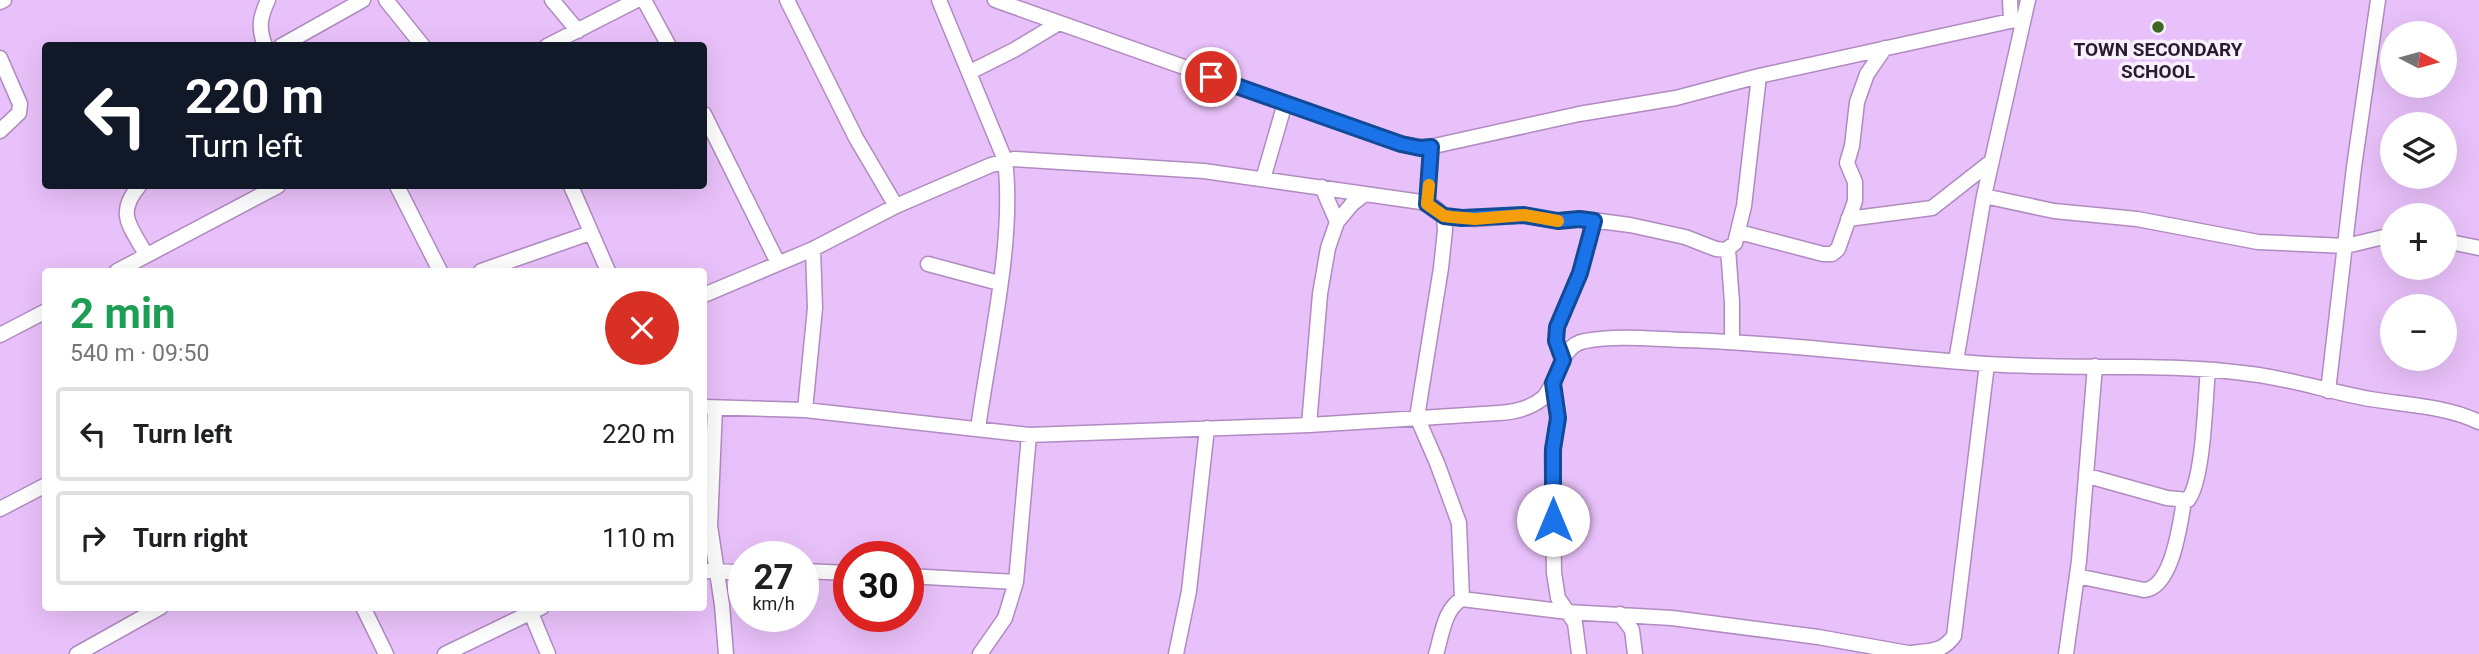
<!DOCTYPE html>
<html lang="en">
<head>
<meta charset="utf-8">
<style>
	body { margin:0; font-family:Roboto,sans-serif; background:#f6f6f6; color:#202124; height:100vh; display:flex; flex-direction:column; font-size:26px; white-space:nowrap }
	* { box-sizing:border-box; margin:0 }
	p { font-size:23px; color:#757577 }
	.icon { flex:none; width:38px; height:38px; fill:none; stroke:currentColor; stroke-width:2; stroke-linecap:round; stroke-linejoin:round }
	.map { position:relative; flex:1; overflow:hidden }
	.side { position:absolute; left:42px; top:268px; width:665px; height:343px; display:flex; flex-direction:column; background:#fff; border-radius:7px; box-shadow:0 7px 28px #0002 }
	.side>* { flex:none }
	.guide { position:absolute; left:42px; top:42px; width:665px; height:147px; border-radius:7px; box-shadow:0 7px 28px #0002; background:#111827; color:#fff; overflow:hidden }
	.needle { width:46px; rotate:96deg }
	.controls { position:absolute; left:2380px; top:21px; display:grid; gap:14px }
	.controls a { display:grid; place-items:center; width:77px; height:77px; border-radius:50%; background:#fff; box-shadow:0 7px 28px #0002; font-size:35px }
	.speed { position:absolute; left:728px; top:541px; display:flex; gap:14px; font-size:35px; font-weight:700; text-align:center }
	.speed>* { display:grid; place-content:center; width:91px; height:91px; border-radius:50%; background:#fff; box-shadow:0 7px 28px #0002; line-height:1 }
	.speed small { font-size:18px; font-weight:400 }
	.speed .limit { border:10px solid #d22; background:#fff; color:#111 }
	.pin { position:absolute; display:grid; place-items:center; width:60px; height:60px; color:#fff; margin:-30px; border:4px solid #fff; border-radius:50%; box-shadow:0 2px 7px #0007 }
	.me { position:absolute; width:77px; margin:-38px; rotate:0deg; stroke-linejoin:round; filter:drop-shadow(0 0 5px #0008) }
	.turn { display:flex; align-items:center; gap:24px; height:147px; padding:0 28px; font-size:32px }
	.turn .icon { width:91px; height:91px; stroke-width:2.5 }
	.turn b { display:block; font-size:49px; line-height:60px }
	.round { display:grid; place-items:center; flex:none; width:74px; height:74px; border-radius:37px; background:#f6f6f6 }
	.overview { display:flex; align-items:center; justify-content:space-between; height:119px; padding:0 28px }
	h1 { font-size:42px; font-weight:700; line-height:52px; color:#1e9e55 }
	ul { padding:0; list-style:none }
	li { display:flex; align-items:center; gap:21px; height:94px; margin:0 14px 10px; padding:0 14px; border:4px solid #e0e0e0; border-radius:7px }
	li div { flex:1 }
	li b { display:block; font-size:26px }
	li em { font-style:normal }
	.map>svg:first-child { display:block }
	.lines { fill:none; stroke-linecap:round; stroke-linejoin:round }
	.minor-casing { stroke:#b08ac0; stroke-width:17 }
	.minor { stroke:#fff; stroke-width:14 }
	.route-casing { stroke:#114b97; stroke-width:18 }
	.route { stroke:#1a73e8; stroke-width:12 }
	.slow { stroke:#f59e0b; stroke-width:12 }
	.poi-dot { fill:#3c6724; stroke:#f8f0fb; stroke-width:2.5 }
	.labels { text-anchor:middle; stroke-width:7; stroke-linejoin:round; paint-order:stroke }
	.poi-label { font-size:19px; font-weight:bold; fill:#2a1b30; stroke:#f8f0fb }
</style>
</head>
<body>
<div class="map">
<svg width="2479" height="654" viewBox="0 0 2479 654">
	<rect width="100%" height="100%" fill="#e9c1fa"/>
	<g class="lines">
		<g class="minor-casing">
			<path id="minor" d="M386 0 423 46
				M552 0 578 31
				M644 0 669 46
				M787 0 856 138 896 206
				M939 0 1005 160C1015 241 989 346 978 429
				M995 0 1401 144 1425 148 1579 114 1676 98 1759 76 2024 18
				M2010 0 2011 21
				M0 2 4 0
				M265 46C258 27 260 17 268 0
				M281 46 363 0
				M547 46 637 0
				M0 58 20 104 19 113 0 131
				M970 72 1014 50 1059 23
				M704 114 778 263
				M1263 179 1285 103
				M139 186C115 215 131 226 146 255
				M397 186 440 271
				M571 186 608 271
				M1322 187 1337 222
				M1984 196 2054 211 2137 219 2258 242 2346 246 2392 235
				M1427 204 1431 147
				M1444 216 1445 230 1441 268 1417 417 1437 463 1459 523 1462 599
				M1848 219 1932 208 1992 161
				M1739 232 1823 254H1832L1838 249 1855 201V182L1847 163 1852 146 1857 102 1867 74 1885 48
				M2445 241 2479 248
				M1728 249 1732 302V341
				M928 264 999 283
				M117 271 278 186
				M481 271 590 233
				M704 295 813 249 896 206 991 165 1014 159 1204 171 1421 202 1434 207 1444 216 1452 217 1475 219 1524 215 1557 221 1584 219 1630 225 1685 237 1716 249 1726 250 1735 243 1744 206 1759 76
				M0 335 46 311
				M1563 360 1556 341 1557 327 1580 273 1594 221
				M1956 361 1984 196 2028 0
				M1553 383 1558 418 1552 455 1554 573 1558 598 1575 623 1579 654
				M2328 391 2354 167 2378 0
				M704 407 805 410 1029 435 1309 425 1499 413C1515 412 1530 409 1543 398 1559 382 1559 345 1585 341 1618 335 1652 339 1685 340 1786 343 1886 357 1986 364 2074 370 2164 362 2251 374 2292 379 2330 392 2370 399 2406 405 2446 406 2479 422
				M715 408 710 526 722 605 726 654
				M805 410 815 308 813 249
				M1309 425 1320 294 1328 248 1337 222 1352 204 1365 194
				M2088 476 2167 498 2188 500C2204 479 2205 399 2208 370
				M0 509 46 485
				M704 571 744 572
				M803 571 849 573
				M908 576 1016 582
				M2077 576 2144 590C2172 588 2180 525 2184 501
				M363 607 386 654
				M531 613 548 654
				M1620 614 1632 630 1635 654
				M77 654 161 607
				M445 654 542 607
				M980 654 1005 618 1016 582 1029 435
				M1176 654 1189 591 1207 428
				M1436 654C1442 635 1444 609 1462 599L1568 612 1672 618 1818 637 1908 653
				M1905 654C1928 650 1941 654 1954 636L1987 364
				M2066 654 2079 561 2095 366"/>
		</g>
		<use href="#minor" class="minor"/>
	</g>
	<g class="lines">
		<g class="route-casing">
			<path id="route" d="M1211 77 1401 144 1420 148 1431 147 1427 204 1444 216 1462 218 1524 215 1558 221 1579 219 1594 221 1580 273 1557 327 1556 341 1563 360 1553 383 1558 418 1553 449V520"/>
		</g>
		<use href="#route" class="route"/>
		<path class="slow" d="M1429 185 1427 204 1444 216 1452 217 1475 219 1524 215 1558 221"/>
	</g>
	<circle class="poi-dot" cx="2158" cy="27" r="7"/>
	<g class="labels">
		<g class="poi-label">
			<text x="2158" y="56">TOWN SECONDARY<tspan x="2158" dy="22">SCHOOL</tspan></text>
		</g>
	</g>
</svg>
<div class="controls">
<a><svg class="needle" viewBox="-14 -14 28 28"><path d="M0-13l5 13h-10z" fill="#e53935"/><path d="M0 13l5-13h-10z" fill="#757577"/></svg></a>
<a><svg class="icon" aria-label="layers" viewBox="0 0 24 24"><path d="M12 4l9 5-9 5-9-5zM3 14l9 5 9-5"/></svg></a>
<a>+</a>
<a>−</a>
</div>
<div class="speed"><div>27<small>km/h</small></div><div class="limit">30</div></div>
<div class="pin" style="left:1211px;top:77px;background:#d93025"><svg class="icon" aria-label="arrive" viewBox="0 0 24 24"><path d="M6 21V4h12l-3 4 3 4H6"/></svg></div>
<svg class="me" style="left:1553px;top:520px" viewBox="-20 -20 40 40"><circle r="19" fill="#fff"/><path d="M0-13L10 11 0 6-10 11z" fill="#1a73e8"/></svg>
<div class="guide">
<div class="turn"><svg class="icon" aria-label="left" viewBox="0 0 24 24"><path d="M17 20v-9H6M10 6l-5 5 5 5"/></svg><div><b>220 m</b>Turn left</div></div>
</div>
<section class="side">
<div class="overview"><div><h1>2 min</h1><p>540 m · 09:50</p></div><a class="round" style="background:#d93025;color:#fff"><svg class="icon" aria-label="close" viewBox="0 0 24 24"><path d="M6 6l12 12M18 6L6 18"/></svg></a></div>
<ul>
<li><svg class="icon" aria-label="left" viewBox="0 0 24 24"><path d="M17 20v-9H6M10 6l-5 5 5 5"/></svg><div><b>Turn left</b></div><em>220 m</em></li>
<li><svg class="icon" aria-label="right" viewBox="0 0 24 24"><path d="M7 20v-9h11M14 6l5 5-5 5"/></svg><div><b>Turn right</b></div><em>110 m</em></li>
</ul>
</section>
</div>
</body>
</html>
